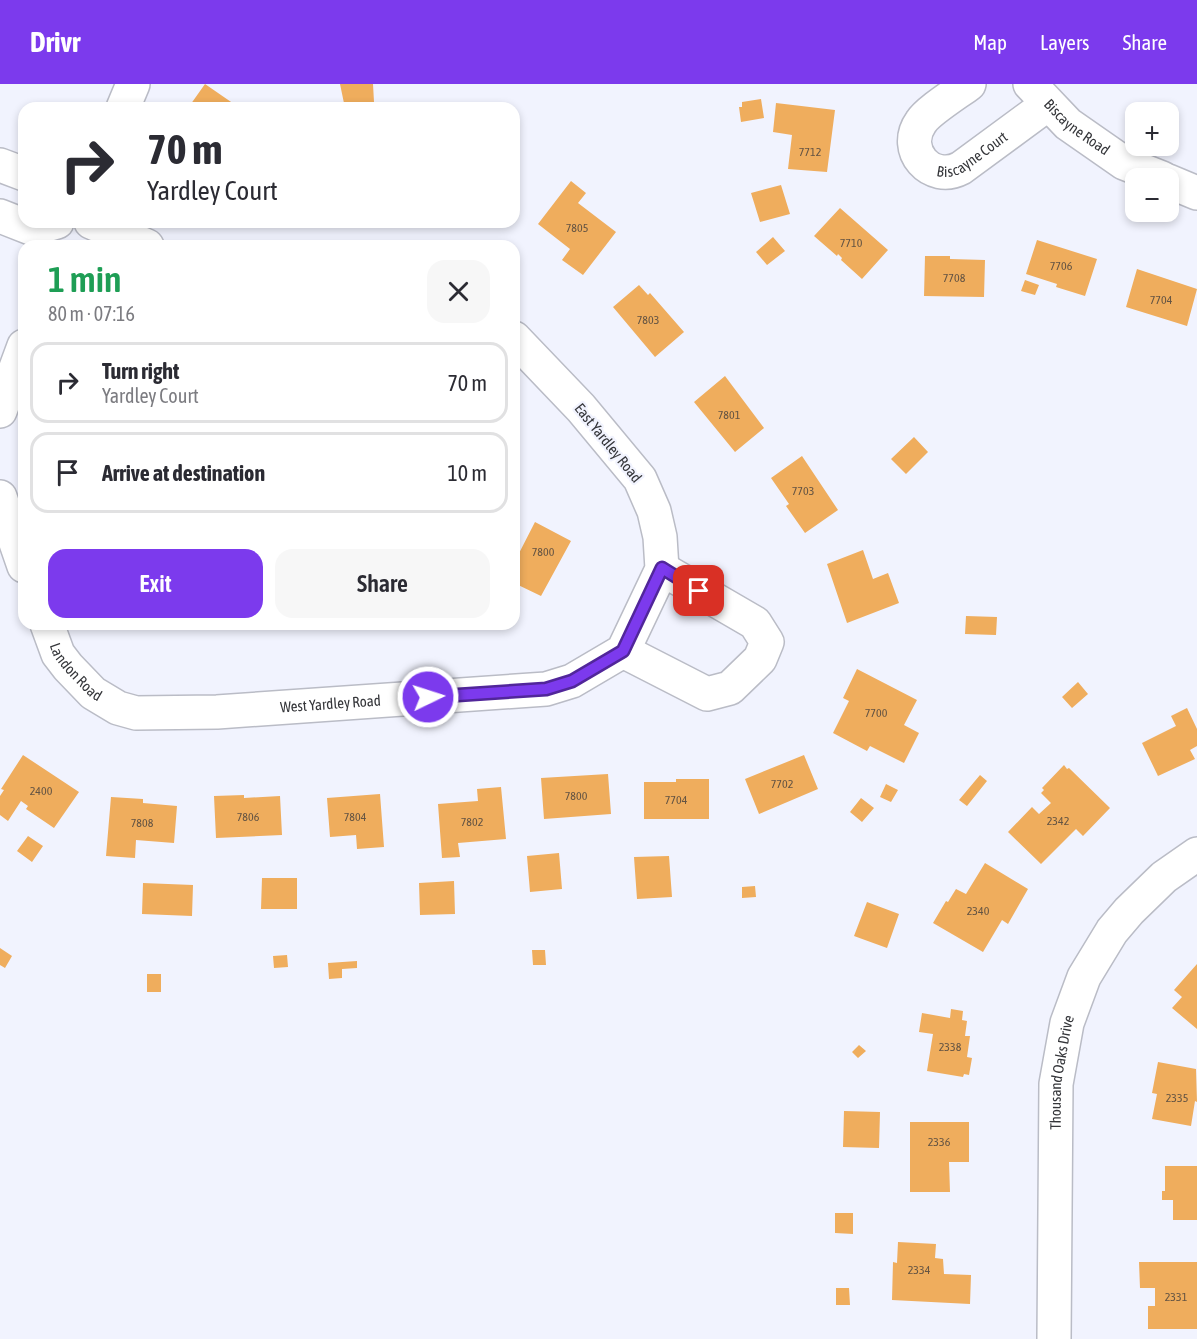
<!DOCTYPE html>
<html lang="en">
<head>
<meta charset="utf-8">
<style>
	body { margin:0; font-family:"Asap Condensed",sans-serif; background:#f7f7f7; color:#2b2b33; height:100vh; display:flex; flex-direction:column; font-size:22px; white-space:nowrap }
	* { box-sizing:border-box; margin:0 }
	p { font-size:20px; color:#7c7c81 }
	.icon { flex:none; width:33px; height:33px; fill:none; stroke:currentColor; stroke-width:2; stroke-linecap:round; stroke-linejoin:round }
	.map { position:relative; flex:1; overflow:hidden }
	.sheet { position:absolute; left:18px; top:156px; width:502px; height:390px; display:flex; flex-direction:column; background:#fff; border-radius:18px; box-shadow:0 3px 9px #0003 }
	.sheet>* { flex:none }
	.banner { position:absolute; left:18px; top:18px; width:502px; height:126px; border-radius:18px; box-shadow:0 3px 9px #0003; background:#fff; color:#2b2b33; overflow:hidden }
	.tools { position:absolute; left:1125px; top:18px; display:grid; gap:12px }
	.tools a { display:grid; place-items:center; width:54px; height:54px; border-radius:12px; background:#fff; box-shadow:0 3px 9px #0003; font-size:30px }
	.pin { position:absolute; display:grid; place-items:center; width:51px; height:51px; color:#fff; margin:-26px; border-radius:12px; box-shadow:0 3px 9px #0006 }
	.me { position:absolute; width:66px; margin:-33px; rotate:86deg; stroke-linejoin:round; filter:drop-shadow(0 0 4px #0008) }
	.turn { display:flex; align-items:center; gap:21px; height:126px; padding:0 30px; font-size:27px }
	.turn .icon { width:78px; height:78px; stroke-width:2.5 }
	.turn b { display:block; font-size:42px; line-height:51px }
	.round { display:grid; place-items:center; flex:none; width:63px; height:63px; border-radius:18px; background:#f7f7f7 }
	.summary { display:flex; align-items:center; justify-content:space-between; height:102px; padding:0 30px }
	h1 { font-size:36px; font-weight:600; line-height:45px; color:#1e9e55 }
	.cta { display:flex; gap:12px; margin-top:auto; padding:12px 30px }
	.cta a { flex:1; height:69px; border-radius:18px; background:#7c3aed; color:#fff; font-size:24px; font-weight:600; line-height:69px; text-align:center }
	.cta a+a { background:#f7f7f7; color:#2b2b33 }
	ul { padding:0; list-style:none }
	li { display:flex; align-items:center; gap:18px; height:81px; margin:0 12px 9px; padding:0 18px; border:3px solid #e1e1e2; border-radius:18px }
	li div { flex:1 }
	li b { display:block; font-size:22px }
	li em { font-style:normal }
	header { display:flex; align-items:center; gap:36px; box-sizing:border-box; height:84px; padding:0 30px; background:#7c3aed; color:#fff }
	header strong { font-size:28px }
	nav { display:flex; gap:33px; margin-inline-start:auto; font-size:21px }
	.map>svg:first-child { display:block }
	.building { fill:#efad5d }
	.lines { fill:none; stroke-linecap:round; stroke-linejoin:round }
	.minor-casing { stroke:#babcc6; stroke-width:36 }
	.minor { stroke:#fff; stroke-width:33 }
	.route-casing { stroke:#51269a; stroke-width:15 }
	.route { stroke:#7c3aed; stroke-width:10 }
	.labels { text-anchor:middle; stroke-width:4.5; stroke-linejoin:round; paint-order:stroke }
	.number-label { font-size:12px; fill:#645443 }
	.street-label { font-size:15px; fill:#35363a; stroke:#f1f3fe }
</style>
</head>
<body>
<header>
<strong>Drivr</strong>
<nav><a>Map</a><a>Layers</a><a>Share</a></nav>
</header>
<div class="map">
<svg width="1197" height="1255" viewBox="0 0 1197 1255">
	<rect width="100%" height="100%" fill="#f1f3fe"/>
	<path class="building" d="M205 0 234 20 231 24H188Z
		M340 0H373L374 18 345 24Z
		M761 15 764 34 741 38 739 23H742V18Z
		M776 19 835 26 827 88 788 85 792 51 773 48Z
		M571 97 586 109 578 119 616 148 583 191 562 176 570 165 538 140Z
		M781 101 790 130 760 138 751 109Z
		M840 124 888 166 862 195 841 176 842 174 838 170 837 172 814 152Z
		M773 153 785 167 767 181 756 168Z
		M1037 156 1097 175 1085 212 1056 203 1057 200 1026 190Z
		M925 172H950V175L985 176 984 213 924 212Z
		M1137 185 1197 205 1187 242 1126 223Z
		M1025 196 1039 201 1035 211 1021 207Z
		M639 201 648 211 650 209 684 248 655 273 613 223Z
		M725 292 764 344 735 368 694 318Z
		M914 353 928 368 906 390 891 375Z
		M802 372 838 426 805 449 786 422 789 420 771 394Z
		M535 438 571 457 541 512 514 499V479Z
		M863 466 873 495 888 489 899 519 847 539 827 480Z
		M966 532 997 533 996 551 965 550Z
		M857 585 917 616 904 641 919 649 904 679 870 662 867 667 833 649 849 617 843 614Z
		M1078 598 1088 610 1072 624 1062 613Z
		M1187 624 1197 645V662L1190 666 1195 675 1158 692 1142 659 1176 642 1171 632Z
		M23 671 79 708 54 744 26 725 28 722 21 717 8 737 0 731V712L4 706 1 705Z
		M804 671 818 705 759 730 745 695Z
		M1064 681 1067 685 1069 684 1110 724 1083 752 1076 745 1041 780 1008 748 1032 723 1039 730 1051 719 1041 709 1044 706 1042 704Z
		M608 690 611 730 544 735 541 694Z
		M980 691 987 697 967 722 959 716Z
		M676 695H709V735H644V698H676Z
		M886 700 898 706 891 718 880 713Z
		M501 703 506 755 458 759 460 773 442 774 438 720 478 717 477 705Z
		M380 710 384 763 357 765 356 751 330 753 327 714Z
		M244 711V714L280 712 282 751 216 754 214 712Z
		M111 713 143 715V719L177 722 174 759 136 756 135 774 106 772Z
		M861 714 874 724 862 738 850 728Z
		M28 752 43 762 32 778 17 767Z
		M559 769 562 805 530 808 527 772Z
		M669 772 672 813 637 815 634 773Z
		M985 779 1028 805 1008 840 1002 836 983 868 933 839 946 817 948 818 956 805 966 810Z
		M262 794H297V825H261Z
		M454 797 455 830 420 831 419 799Z
		M143 799 193 801 192 832 142 830Z
		M755 802 756 813 742 814V803Z
		M867 818 899 830 887 864 854 852Z
		M0 864 12 872 5 884 0 881Z
		M532 866H545L546 881H533Z
		M287 871 288 883 274 884 273 872Z
		M357 877V884L342 885V894L329 895 328 879Z
		M1197 880V945L1172 924 1182 913 1174 906Z
		M147 890H161V908H147Z
		M951 925 963 927 962 936 967 937 965 952H970L967 973 972 974 969 991 964 990 963 993 927 987 933 950 919 948 922 929 950 934Z
		M859 961 866 967 858 974 852 968Z
		M1158 978 1196 985 1197 1018 1195 1017 1191 1042 1152 1035 1157 1010 1152 1009Z
		M844 1027 880 1028 879 1064 843 1063Z
		M910 1038H969V1078H949L950 1108H910Z
		M1165 1082H1197V1136H1173V1116H1162V1107H1165Z
		M835 1129H853V1150L835 1149Z
		M898 1158 936 1160 935 1174 943 1175 944 1190 971 1191 970 1220 892 1216 893 1178 897 1179Z
		M1139 1178H1197V1245H1148V1222H1155V1204H1140Z
		M836 1204H849L850 1221H836Z"/>
	<g class="lines">
		<g class="minor-casing">
			<g id="minor">
				<path id="s1" d="M969 0C957 9 928 27 921 38 901 66 931 100 961 84L1048 20"/>
				<path id="s2" d="M1030 0 1068 40 1124 79 1162 94"/>
				<path d="M123 24 133 0"/>
				<path d="M0 81 24 90"/>
				<path d="M1168 97 1197 109"/>
				<path d="M0 132 33 145 57 138"/>
				<path d="M91 138 147 162"/>
				<path d="M0 327 24 262"/>
				<path d="M0 413 24 482"/>
				<path id="s3" d="M47 540 58 570 68 583 93 609 118 624 136 629 217 628 546 605 572 597 623 567 662 485 660 453 654 427 640 395 581 324 514 254"/>
				<path d="M623 567 707 610 730 604 760 575 767 558 755 539 662 485"/>
				<path id="s4" d="M1054 1255 1056 1000 1067 939 1084 893 1112 847 1129 827 1164 793 1197 770"/>
			</g>
		</g>
		<use href="#minor" class="minor"/>
	</g>
	<g class="lines">
		<g class="route-casing">
			<path id="route" d="M428 613 546 605 572 597 623 567 662 484 699 507"/>
		</g>
		<use href="#route" class="route"/>
	</g>
	<g class="labels">
		<g class="number-label">
			<text x="810" y="72">7712</text>
			<text x="577" y="148">7805</text>
			<text x="851" y="163">7710</text>
			<text x="1061" y="186">7706</text>
			<text x="954" y="198">7708</text>
			<text x="1161" y="220">7704</text>
			<text x="648" y="240">7803</text>
			<text x="729" y="335">7801</text>
			<text x="803" y="411">7703</text>
			<text x="543" y="472">7800</text>
			<text x="876" y="633">7700</text>
			<text x="782" y="704">7702</text>
			<text x="41" y="711">2400</text>
			<text x="576" y="716">7800</text>
			<text x="676" y="720">7704</text>
			<text x="248" y="737">7806</text>
			<text x="355" y="737">7804</text>
			<text x="1058" y="741">2342</text>
			<text x="472" y="742">7802</text>
			<text x="142" y="743">7808</text>
			<text x="978" y="831">2340</text>
			<text x="950" y="967">2338</text>
			<text x="1177" y="1018">2335</text>
			<text x="939" y="1062">2336</text>
			<text x="919" y="1190">2334</text>
			<text x="1176" y="1217">2331</text>
		</g>
		<g class="street-label">
			<text dy="5" stroke="none"><textPath href="#s2" startOffset="64">Biscayne Road</textPath></text>
			<text dy="5" stroke="none"><textPath href="#s1" startOffset="162">Biscayne Court</textPath></text>
			<text transform="translate(608 359) rotate(51)" y="5">East Yardley Road</text>
			<text dy="5" stroke="none"><textPath href="#s3" startOffset="57">Landon Road</textPath></text>
			<text dy="5" stroke="none"><textPath href="#s3" startOffset="327">West Yardley Road</textPath></text>
			<text dy="5" stroke="none"><textPath href="#s4" startOffset="267">Thousand Oaks Drive</textPath></text>
		</g>
	</g>
</svg>
<div class="tools">
<a>+</a>
<a>−</a>
</div>
<div class="pin" style="left:699px;top:507px;background:#d93025"><svg class="icon" aria-label="arrive" viewBox="0 0 24 24"><path d="M6 21V4h12l-3 4 3 4H6"/></svg></div>
<svg class="me" style="left:428px;top:613px" viewBox="-20 -20 40 40"><circle r="17" fill="#7c3aed" stroke="#fff" stroke-width="3"/><path d="M0-11L8 9 0 5-8 9z" fill="#fff"/></svg>
<div class="banner">
<div class="turn"><svg class="icon" aria-label="right" viewBox="0 0 24 24"><path d="M7 20v-9h11M14 6l5 5-5 5"/></svg><div><b>70 m</b>Yardley Court</div></div>
</div>
<section class="sheet">
<div class="summary"><div><h1>1 min</h1><p>80 m · 07:16</p></div><a class="round"><svg class="icon" aria-label="close" viewBox="0 0 24 24"><path d="M6 6l12 12M18 6L6 18"/></svg></a></div>
<ul>
<li><svg class="icon" aria-label="right" viewBox="0 0 24 24"><path d="M7 20v-9h11M14 6l5 5-5 5"/></svg><div><b>Turn right</b><p>Yardley Court</p></div><em>70 m</em></li>
<li><svg class="icon" aria-label="arrive" viewBox="0 0 24 24"><path d="M6 21V4h12l-3 4 3 4H6"/></svg><div><b>Arrive at destination</b></div><em>10 m</em></li>
</ul>
<div class="cta"><a>Exit</a><a>Share</a></div>
</section>
</div>
</body>
</html>
